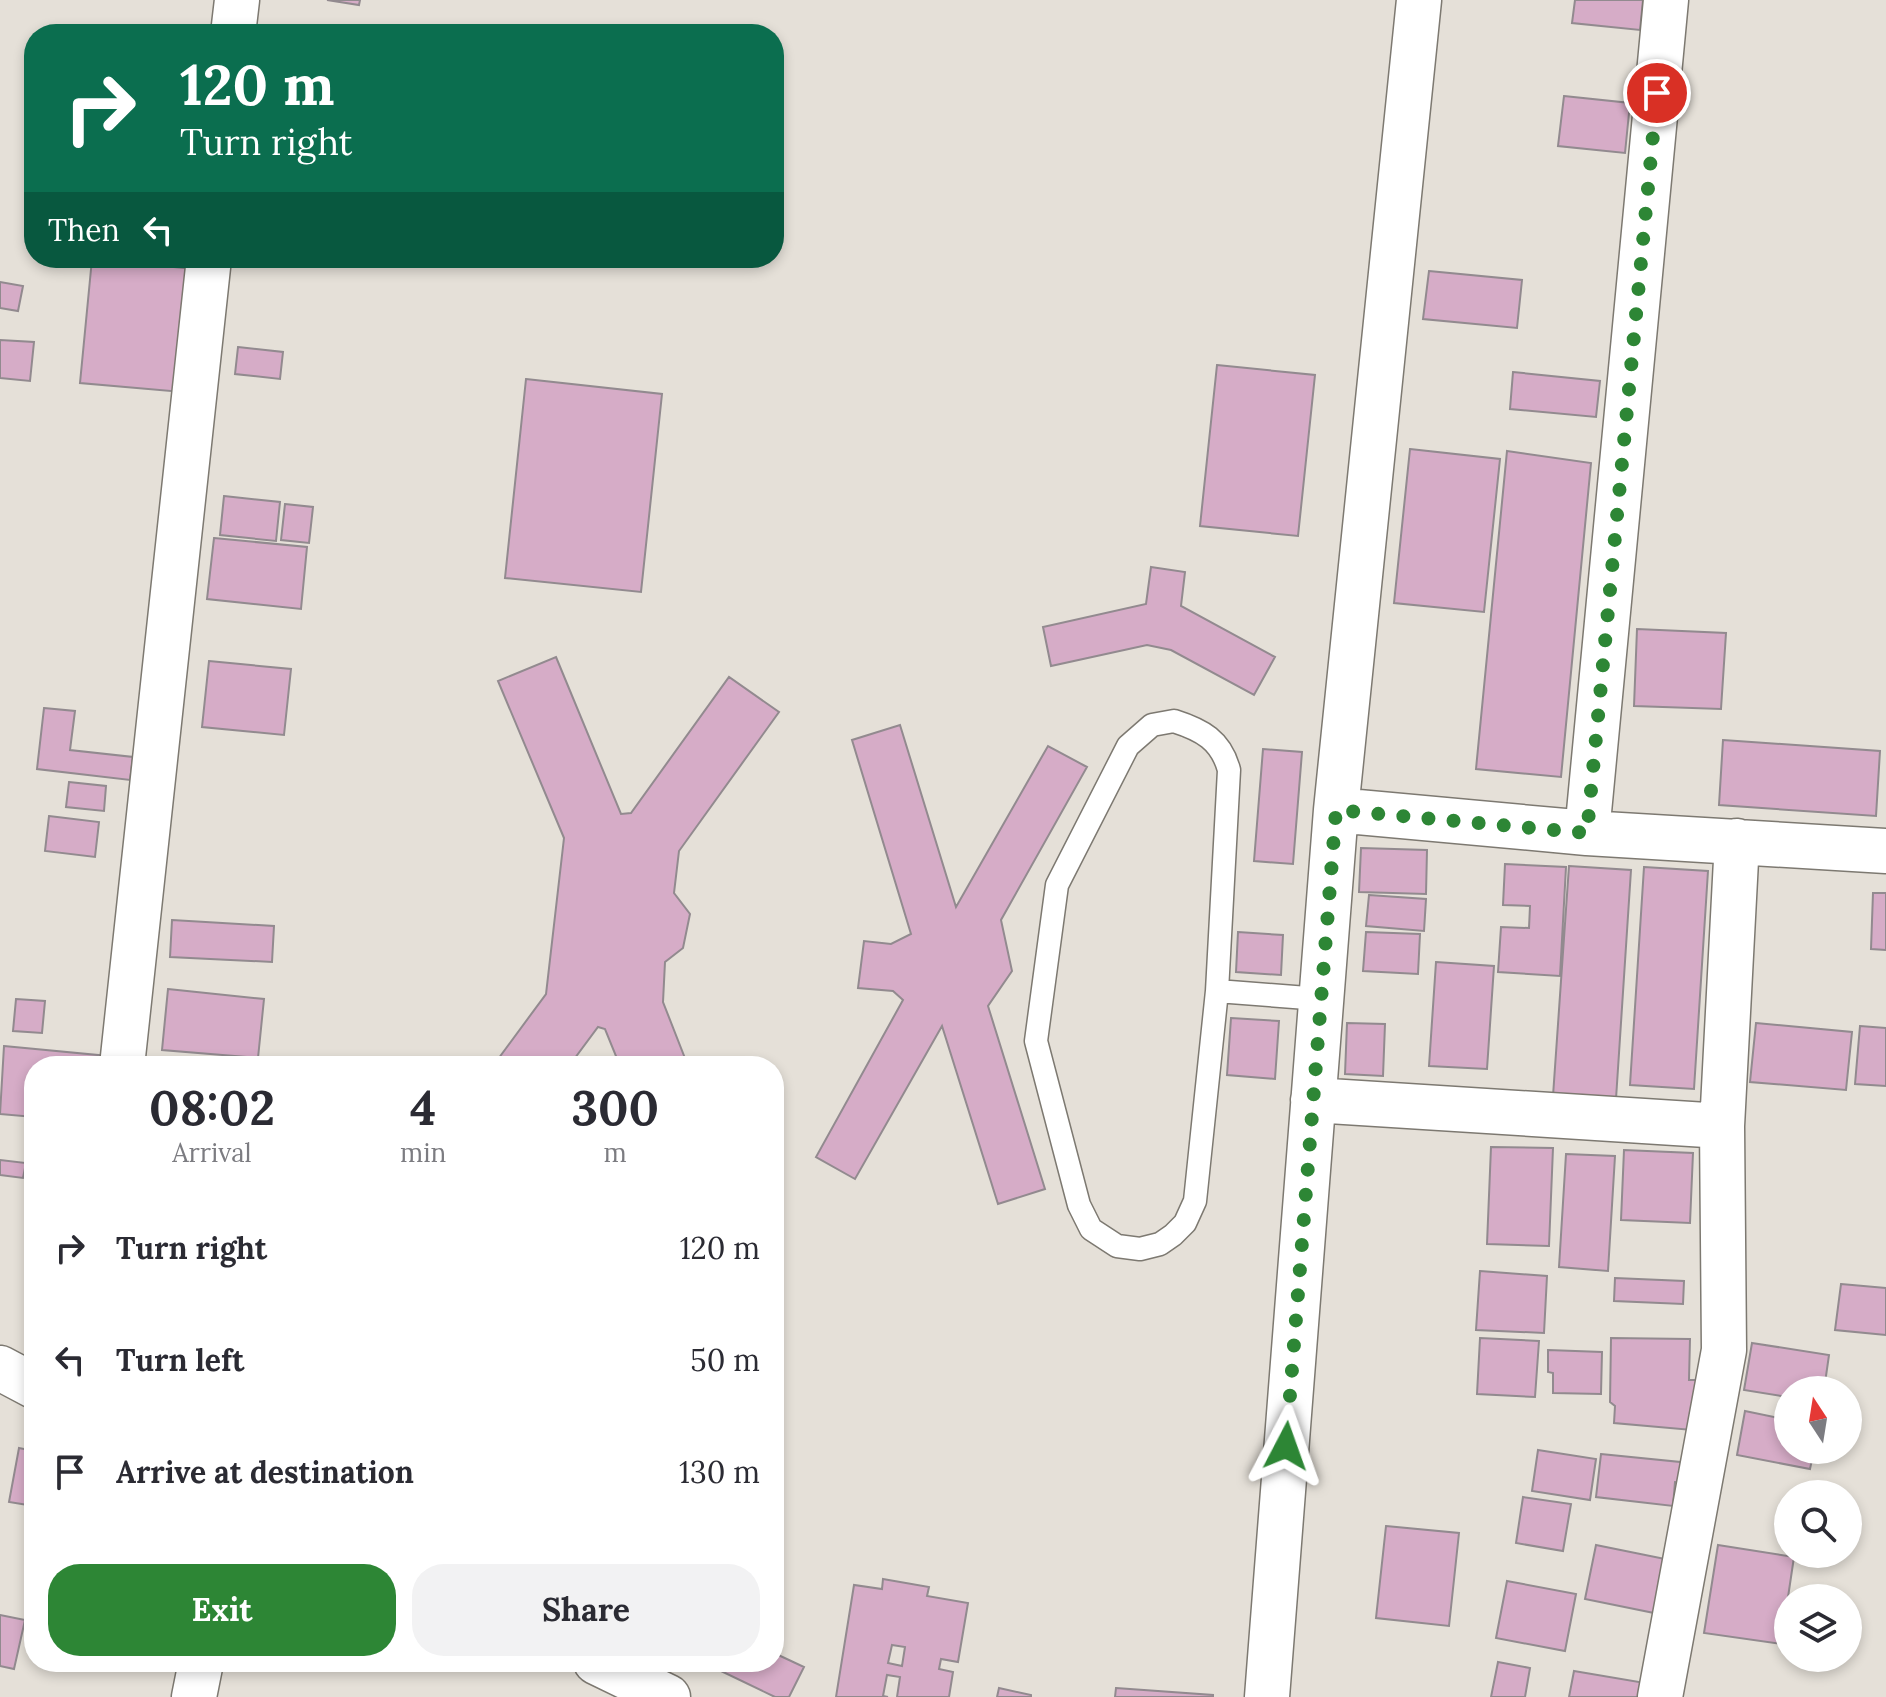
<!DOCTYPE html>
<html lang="en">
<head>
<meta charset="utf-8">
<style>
	body { margin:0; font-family:Lora,serif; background:#f2f2f3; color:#2b2b33; height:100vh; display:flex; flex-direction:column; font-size:30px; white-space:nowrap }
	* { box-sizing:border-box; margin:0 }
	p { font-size:26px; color:#7c7c81 }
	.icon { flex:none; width:44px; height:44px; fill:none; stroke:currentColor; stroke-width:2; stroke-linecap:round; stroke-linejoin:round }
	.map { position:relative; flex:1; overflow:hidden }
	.side { position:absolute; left:24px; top:1056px; width:760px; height:616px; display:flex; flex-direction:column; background:#fff; border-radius:32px; box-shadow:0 4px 12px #0003 }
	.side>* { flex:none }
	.hud { position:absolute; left:24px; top:24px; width:760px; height:244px; border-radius:32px; box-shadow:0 4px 12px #0003; background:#0b6e4f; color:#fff; overflow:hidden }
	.needle { width:52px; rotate:348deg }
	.fabs { position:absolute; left:1774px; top:1376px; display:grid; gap:16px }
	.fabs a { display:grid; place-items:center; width:88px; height:88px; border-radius:50%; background:#fff; box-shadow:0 4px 12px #0003; font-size:40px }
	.pin { position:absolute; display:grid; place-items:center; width:68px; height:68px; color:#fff; margin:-34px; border:4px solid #fff; border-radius:50%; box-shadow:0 2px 8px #0007 }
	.me { position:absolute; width:88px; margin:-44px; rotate:4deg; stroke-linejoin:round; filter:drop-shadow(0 0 6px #0008) }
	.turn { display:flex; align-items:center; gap:28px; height:168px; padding:0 24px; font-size:36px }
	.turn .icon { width:104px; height:104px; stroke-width:2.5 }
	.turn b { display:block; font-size:56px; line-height:68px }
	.then { display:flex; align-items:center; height:76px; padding:0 24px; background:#0003; gap:16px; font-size:30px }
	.eta { display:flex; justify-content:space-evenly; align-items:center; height:136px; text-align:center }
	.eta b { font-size:48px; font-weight:700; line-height:56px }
	.action { display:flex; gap:16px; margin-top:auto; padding:16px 24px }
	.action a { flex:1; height:92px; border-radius:32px; background:#2d8635; color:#fff; font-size:32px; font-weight:700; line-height:92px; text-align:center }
	.action a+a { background:#f2f2f3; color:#2b2b33 }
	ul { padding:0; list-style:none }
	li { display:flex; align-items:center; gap:24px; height:112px; padding:0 24px }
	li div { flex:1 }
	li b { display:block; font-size:30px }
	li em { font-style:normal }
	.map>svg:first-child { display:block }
	.building { fill:#d6acc7; stroke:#928a8f; stroke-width:2; fill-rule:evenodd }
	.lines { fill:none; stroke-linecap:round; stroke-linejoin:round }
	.service-casing { stroke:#7d7971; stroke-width:25 }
	.minor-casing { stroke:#7d7971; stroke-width:47 }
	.tertiary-casing { stroke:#7d7971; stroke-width:47 }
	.service { stroke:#fff; stroke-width:22 }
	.minor { stroke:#fff; stroke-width:44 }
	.tertiary { stroke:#fff; stroke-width:44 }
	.route { stroke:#2d8635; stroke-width:14; stroke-dasharray:0 25.2 }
</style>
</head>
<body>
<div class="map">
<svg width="1886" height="1697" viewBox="0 0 1886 1697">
	<rect width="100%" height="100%" fill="#e5e0d8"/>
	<path class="building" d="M327 0H360L359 5Z
		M1575 0H1643L1640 30 1572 23Z
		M1564 96 1630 103 1625 153 1558 146Z
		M92 259 194 269 182 392 80 383Z
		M1429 271 1522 280 1517 328 1423 319Z
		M0 282 23 286 18 311 0 308Z
		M0 340 34 342 30 381 0 378Z
		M238 347 283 352 280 379 235 374Z
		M1217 365 1315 375 1298 536 1200 526Z
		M1513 372 1600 381 1596 417 1510 409Z
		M526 379 662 394 641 592 505 578Z
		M1410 449 1500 459 1484 612 1394 603Z
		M1507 451 1591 463 1561 777 1476 769Z
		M224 496 280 502 276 541 220 535Z
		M285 504 313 507 309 543 281 540Z
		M214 538 307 547 301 609 207 599Z
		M1151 567 1185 572 1181 606 1275 657 1254 695 1171 650 1147 645 1051 666 1043 627 1146 604Z
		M1637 629 1726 633 1721 709 1634 706Z
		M556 657 621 814 631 813 729 677 779 712 679 851 674 893 690 914 683 948 665 962 663 1002 688 1066H620L605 1029 598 1027 569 1066H493L546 994 564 838 498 681Z
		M209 661 291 669 284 735 202 727Z
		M44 708 75 711 70 750 133 757 130 780 37 769Z
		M900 725 956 907 1048 746 1087 767 1001 920 1012 971 988 1006 1045 1189 998 1204 942 1026 855 1179 816 1157 903 1000 893 991 858 988 864 941 891 944 911 934 852 740Z
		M1723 740 1880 751 1876 816 1719 805Z
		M1263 749 1302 752 1293 864 1254 861Z
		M69 782 106 786 104 811 66 807Z
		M49 816 99 822 95 857 45 851Z
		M1361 848 1427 850 1426 894 1359 892Z
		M1505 864 1566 867 1560 976 1498 972 1501 927 1529 928 1530 906 1503 905Z
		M1569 866 1631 870 1616 1099 1553 1096Z
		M1644 867 1708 871 1694 1089 1630 1085Z
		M1873 893H1886V950L1871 949Z
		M1369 895 1426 899 1424 931 1366 926Z
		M172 920 274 926 272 962 170 957Z
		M1238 932 1283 935 1281 975 1236 972Z
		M1366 932 1420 934 1418 974 1363 971Z
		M1436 962 1494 966 1487 1069 1429 1066Z
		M168 989 264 999 258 1058 162 1050Z
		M16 999 45 1001 42 1033 13 1031Z
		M1231 1018 1279 1021 1275 1079 1227 1075Z
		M1347 1023 1385 1024 1383 1076 1345 1074Z
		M1756 1023 1852 1032 1846 1090 1750 1082Z
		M1860 1026 1886 1028V1086L1855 1084Z
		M4 1046 108 1056 107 1066H34V1117L0 1114Z
		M1491 1147 1553 1148 1549 1246 1487 1244Z
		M1624 1150 1693 1153 1690 1223 1621 1220Z
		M1566 1154 1615 1156 1608 1271 1559 1267Z
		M0 1160 26 1163 23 1178 0 1175Z
		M1480 1271 1547 1276 1544 1333 1476 1330Z
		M1615 1278 1684 1281 1683 1304 1614 1301Z
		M1841 1284 1886 1288V1335L1835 1330Z
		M1480 1338 1539 1341 1535 1397 1477 1394Z
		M1611 1338 1690 1339 1689 1380H1702L1692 1430 1614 1423 1615 1406 1610 1402Z
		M1752 1343 1829 1355 1824 1390H1788V1397L1744 1390Z
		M1548 1350 1602 1352 1601 1394 1553 1393V1373L1548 1372Z
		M1745 1411 1788 1420V1450H1814L1810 1469 1737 1455Z
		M19 1448 34 1451V1506L9 1502Z
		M1538 1450 1596 1459 1590 1500 1532 1491Z
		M1601 1454 1690 1463 1687 1483 1675 1482 1673 1506 1596 1497Z
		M1523 1497 1571 1504 1563 1551 1516 1543Z
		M1386 1526 1459 1533 1449 1626 1376 1618Z
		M1596 1545 1670 1560 1659 1614 1585 1599Z
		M1718 1545 1794 1557 1781 1644 1704 1633Z
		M883 1579 929 1587 927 1596 968 1603 958 1662 941 1659 939 1669 953 1672 949 1697H897L900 1677 887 1675 883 1696 888 1697H836L854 1585 882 1589ZM892 1645 905 1647 902 1666 888 1663Z
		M1507 1581 1576 1594 1565 1651 1496 1638Z
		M0 1615 25 1620 14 1669 0 1666Z
		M774 1653 804 1667 789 1697H775L721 1671 726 1662H774Z
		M1498 1662 1530 1668 1525 1697H1491Z
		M1574 1671 1651 1684 1649 1697H1569Z
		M999 1688 1031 1695V1697H997Z
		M1116 1688 1213 1695V1697H1115Z"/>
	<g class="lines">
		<g class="service-casing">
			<path id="service" d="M1174 721C1202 730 1221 740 1229 770L1217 991 1195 1201 1185 1223 1173 1235 1160 1244 1140 1249 1117 1246 1091 1229 1079 1205 1036 1041 1057 885 1128 746 1152 725Z
				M1217 991 1320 999"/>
		</g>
		<g class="minor-casing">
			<path id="minor" d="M233 34 237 0
				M1336 810 1587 833 1886 851
				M1587 833 1666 0
				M122 1066 209 258
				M1313 1100 1722 1126
				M194 1697 201 1662
				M1267 1697 1336 810 1419 0
				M1660 1697 1724 1350 1722 1126 1737 841"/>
		</g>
		<g class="tertiary-casing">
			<path id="tertiary" d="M0 1368 34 1386
				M596 1662 668 1697"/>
		</g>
		<use href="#service" class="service"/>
		<use href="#minor" class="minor"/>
		<use href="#tertiary" class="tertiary"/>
	</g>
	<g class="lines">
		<path class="route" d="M1286 1446 1336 810 1587 833 1657 93"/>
	</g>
</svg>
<div class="fabs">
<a><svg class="needle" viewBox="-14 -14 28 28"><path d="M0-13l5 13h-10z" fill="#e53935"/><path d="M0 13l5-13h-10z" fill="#7c7c81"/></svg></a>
<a><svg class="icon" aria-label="search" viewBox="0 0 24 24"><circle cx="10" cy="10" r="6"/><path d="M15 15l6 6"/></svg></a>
<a><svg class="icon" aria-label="layers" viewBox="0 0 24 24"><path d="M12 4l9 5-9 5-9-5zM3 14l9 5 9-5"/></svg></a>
</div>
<div class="pin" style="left:1657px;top:93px;background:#d93025"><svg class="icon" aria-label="arrive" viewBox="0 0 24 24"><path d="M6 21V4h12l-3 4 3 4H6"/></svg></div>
<svg class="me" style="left:1286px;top:1446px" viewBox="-20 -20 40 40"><path d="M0-17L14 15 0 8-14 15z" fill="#2d8635" stroke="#fff" stroke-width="4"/></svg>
<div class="hud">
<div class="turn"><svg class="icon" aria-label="right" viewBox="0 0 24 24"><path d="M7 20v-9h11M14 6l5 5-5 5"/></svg><div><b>120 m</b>Turn right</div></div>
<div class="then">Then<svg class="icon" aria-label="left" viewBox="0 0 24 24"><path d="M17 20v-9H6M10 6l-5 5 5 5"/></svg></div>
</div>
<section class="side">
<div class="eta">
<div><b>08:02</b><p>Arrival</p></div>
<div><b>4</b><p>min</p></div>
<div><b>300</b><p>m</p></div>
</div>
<ul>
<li><svg class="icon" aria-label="right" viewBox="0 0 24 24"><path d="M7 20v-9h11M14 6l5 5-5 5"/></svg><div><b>Turn right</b></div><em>120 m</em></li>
<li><svg class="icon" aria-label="left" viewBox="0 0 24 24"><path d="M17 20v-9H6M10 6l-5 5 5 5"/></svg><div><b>Turn left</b></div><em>50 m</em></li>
<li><svg class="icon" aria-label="arrive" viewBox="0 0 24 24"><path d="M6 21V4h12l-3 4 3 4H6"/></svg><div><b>Arrive at destination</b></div><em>130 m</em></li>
</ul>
<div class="action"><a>Exit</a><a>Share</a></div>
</section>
</div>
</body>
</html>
